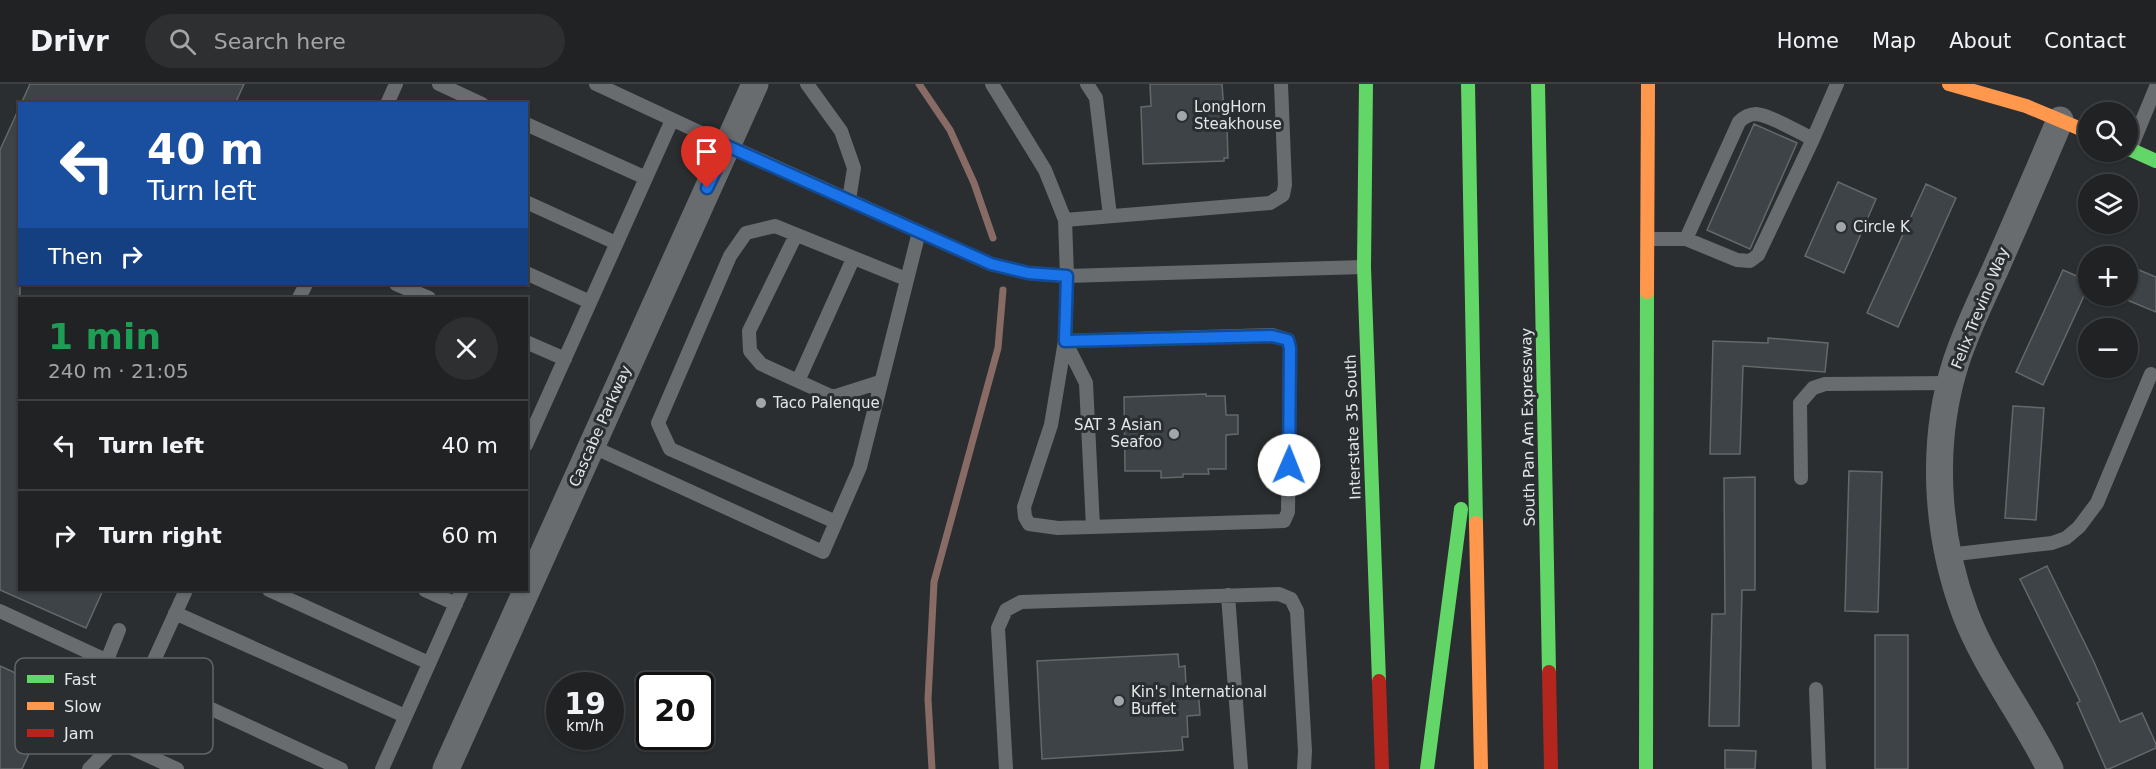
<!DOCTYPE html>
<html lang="en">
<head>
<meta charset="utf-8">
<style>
	body { margin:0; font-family:"DejaVu Sans",sans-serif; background:#2d2f31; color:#f1f3f6; height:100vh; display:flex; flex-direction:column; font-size:22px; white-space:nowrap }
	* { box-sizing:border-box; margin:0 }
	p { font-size:20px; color:#a2a4a6 }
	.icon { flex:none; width:33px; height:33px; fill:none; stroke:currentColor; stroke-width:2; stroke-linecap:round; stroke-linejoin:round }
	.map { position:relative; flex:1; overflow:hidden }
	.panel { position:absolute; left:18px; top:213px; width:510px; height:294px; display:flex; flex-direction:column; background:#202224; border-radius:0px; box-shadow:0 2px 4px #0004,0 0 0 2px #3d3f41 }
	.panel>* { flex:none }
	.top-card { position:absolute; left:18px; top:18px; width:510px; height:183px; border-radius:0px; box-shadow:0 2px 4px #0004,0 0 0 2px #3d3f41; background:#1a4fa0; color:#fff; overflow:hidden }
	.fabs { position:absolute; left:2078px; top:18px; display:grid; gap:12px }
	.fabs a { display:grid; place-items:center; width:60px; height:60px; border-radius:50%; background:#202224; box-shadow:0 2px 4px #0004,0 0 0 2px #3d3f41; font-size:30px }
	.speed { position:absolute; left:546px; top:588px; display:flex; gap:12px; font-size:30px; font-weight:700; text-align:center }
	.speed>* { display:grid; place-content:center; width:78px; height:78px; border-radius:50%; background:#202224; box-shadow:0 2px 4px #0004,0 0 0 2px #3d3f41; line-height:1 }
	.speed small { font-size:15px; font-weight:400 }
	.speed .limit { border:3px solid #111; border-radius:9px; background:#fff; color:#111 }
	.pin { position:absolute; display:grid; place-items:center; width:51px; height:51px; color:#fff; margin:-62px -26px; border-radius:50% 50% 50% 0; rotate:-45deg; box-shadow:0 0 6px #0007 }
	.pin .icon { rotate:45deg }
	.me { position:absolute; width:66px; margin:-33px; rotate:1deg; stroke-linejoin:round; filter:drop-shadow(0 0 4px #0008) }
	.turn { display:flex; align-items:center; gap:21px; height:126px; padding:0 30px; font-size:27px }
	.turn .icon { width:78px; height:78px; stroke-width:2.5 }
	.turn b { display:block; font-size:42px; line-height:51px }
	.then { display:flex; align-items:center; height:57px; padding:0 30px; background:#0003; gap:12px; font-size:22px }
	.round { display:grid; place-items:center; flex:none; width:63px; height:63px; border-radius:32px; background:#2d2f31 }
	.overview { display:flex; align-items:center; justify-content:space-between; height:102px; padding:0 30px }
	h1 { font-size:36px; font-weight:800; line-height:45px; color:#1e9e55 }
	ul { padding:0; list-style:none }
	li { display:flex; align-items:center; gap:18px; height:90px; padding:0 30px; border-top:2px solid #3d3f41 }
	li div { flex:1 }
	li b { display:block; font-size:22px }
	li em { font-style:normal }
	header { display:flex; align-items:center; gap:36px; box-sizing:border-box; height:84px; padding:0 30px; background:#202224; border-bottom:2px solid #3d3f41 }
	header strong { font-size:28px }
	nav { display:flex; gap:33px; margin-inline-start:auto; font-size:21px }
	.search { width:420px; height:54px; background:#2d2f31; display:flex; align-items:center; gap:15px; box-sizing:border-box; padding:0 21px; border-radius:33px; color:#a2a4a6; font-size:22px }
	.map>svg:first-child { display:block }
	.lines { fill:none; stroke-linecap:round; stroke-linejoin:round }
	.stream { stroke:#886b65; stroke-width:7 }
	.building { fill:#3d4347; stroke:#656869; stroke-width:1.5 }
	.lane { stroke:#696c6f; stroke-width:14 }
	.street { stroke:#696c6f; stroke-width:27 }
	.fast { stroke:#63d668; stroke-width:14 }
	.slow { stroke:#ff974d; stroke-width:14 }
	.jam { stroke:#b3261e; stroke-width:14 }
	.route-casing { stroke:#114b97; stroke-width:15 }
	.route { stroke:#1a73e8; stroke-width:10 }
	.poi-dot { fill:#a3a6a8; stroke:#2a2e31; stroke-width:2 }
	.labels { text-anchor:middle; stroke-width:6; stroke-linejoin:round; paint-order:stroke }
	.poi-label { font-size:15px; fill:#e4e6e8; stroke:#2a2e31; text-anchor:start }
	.street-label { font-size:15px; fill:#e4e6e8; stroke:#2a2e31 }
	.key { fill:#2a2e31; stroke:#626568; stroke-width:1.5 }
	.key-label { font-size:16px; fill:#e4e6e8 }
</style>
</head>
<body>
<header>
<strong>Drivr</strong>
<div class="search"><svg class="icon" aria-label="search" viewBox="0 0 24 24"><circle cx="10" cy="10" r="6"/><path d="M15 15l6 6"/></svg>Search here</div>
<nav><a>Home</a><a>Map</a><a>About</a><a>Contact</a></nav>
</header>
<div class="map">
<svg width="2156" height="685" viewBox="0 0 2156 685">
	<rect width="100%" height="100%" fill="#2b2e30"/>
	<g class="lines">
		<path class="stream" d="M919 0 950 46 974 99 993 154
			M932 685 928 615 934 498 998 264 1003 206"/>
	</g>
	<path class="building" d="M30 0H244L235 20H21Z
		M1150 0H1222L1225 42H1227L1228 74H1224V77L1143 80 1141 23 1151 22Z
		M20 22V506H103L86 544 0 506V66Z
		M1754 40 1797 59 1750 165 1707 146Z
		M1838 98 1876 115 1844 189 1805 172Z
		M1926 100 1956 114 1898 243 1867 229Z
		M2127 181 2156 193V228L2127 216Z
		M2063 186 2088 197V203L2043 301 2016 288Z
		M1768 254 1828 259 1825 288 1743 282 1740 370H1710L1713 257 1768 259Z
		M1206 310V312H1225L1226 331H1238V350L1226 351V385H1208L1209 390H1183V393L1161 394V387H1125L1124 313Z
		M2013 322 2044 324 2036 436 2005 434Z
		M1849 387 1882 388 1878 528 1845 527Z
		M1755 393V506H1742L1739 642H1709L1712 530H1725L1724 394Z
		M2047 482 2094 578 2120 638 2142 629 2156 660V664L2109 685H2106L2077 619 2080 617 2020 495Z
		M1875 551H1908V685H1875Z
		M1178 570 1179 583 1185 582 1186 603 1198 602 1200 631 1187 632 1188 653H1182L1183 666 1042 675 1037 577Z
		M0 582 57 608 22 685H0Z
		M1725 666 1756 667 1755 685H1725Z"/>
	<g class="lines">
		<path class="lane" d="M439 0 482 20
			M596 0 727 61 991 180 1028 189 1067 192 1364 183
			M807 0 841 47 854 84 849 116
			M992 0 1045 86 1065 136 1067 192 1065 257 1051 341 1024 423 1025 433 1029 440 1058 444 1284 437 1288 428 1290 264 1288 256 1272 251 1065 257 1086 299 1093 443
			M1087 0 1096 14 1110 132
			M387 20 396 0
			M526 40 646 94
			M2130 66 2156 3
			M526 118 616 159
			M1065 136 1270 119 1283 111 1285 101 1281 0
			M796 151 749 247 750 267 761 280 833 313 880 298
			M1648 155H1686L1739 38C1744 33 1749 30 1756 30 1770 31 1800 49 1813 55
			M1686 155 1737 176 1750 177 1758 171 1813 55 1837 0
			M526 189 590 218
			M396 200 429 214
			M299 214 306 200
			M526 258 565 275
			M798 297 853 175
			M526 361 672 36
			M591 362 823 468 860 383 919 148
			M1801 394 1800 319 1813 304 1825 300 1951 299
			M836 438 670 365 658 339 730 172 746 149 775 142 906 195
			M1948 471 2052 459 2066 454 2079 443 2097 419 2151 290
			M269 506 429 579
			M425 506 456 520
			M1228 511 1241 685
			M0 527 341 685
			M175 529 405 632
			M107 576 119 546
			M1816 605 1819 685
			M116 657 177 685
			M89 685 137 636 146 594 186 506
			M382 685 462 506
			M1006 685 998 544 1006 526 1021 518 1279 510 1291 515 1297 527 1305 667 1304 685"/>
		<path class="street" d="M446 685 755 0
			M2050 685C2024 632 1986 584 1965 529 1936 451 1930 359 1956 278 1966 247 1981 216 1995 186 2017 136 2039 86 2060 36"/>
		<path class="fast" d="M1366 0 1364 183 1379 597
			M1468 0 1476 439
			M1538 0 1549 588
			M2127 64 2156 77
			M1427 685 1461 425
			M1646 685 1647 208"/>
		<path class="slow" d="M1949 0 2026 22 2088 48
			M1647 208 1648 0
			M1476 439 1481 685"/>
		<path class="jam" d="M1549 588 1551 685
			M1379 597 1382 685"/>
	</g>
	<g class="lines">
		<g class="route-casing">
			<path id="route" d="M707 104 727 62 991 180 1028 189 1067 192 1065 257 1272 252 1288 256 1290 264 1289 381"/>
		</g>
		<use href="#route" class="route"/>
	</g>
	<g class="poi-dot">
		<circle cx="1182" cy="32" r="6"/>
		<circle cx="1841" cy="143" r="6"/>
		<circle cx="761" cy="319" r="6"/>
		<circle cx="1174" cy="350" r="6"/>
		<circle cx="1119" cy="617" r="6"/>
	</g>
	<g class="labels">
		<g class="poi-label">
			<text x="1194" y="28">LongHorn<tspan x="1194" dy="17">Steakhouse</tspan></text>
			<text x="1853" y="148">Circle K</text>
			<text x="773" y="324">Taco Palenque</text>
			<text x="1162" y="346" text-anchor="end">SAT 3 Asian<tspan x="1162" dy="17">Seafoo</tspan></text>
			<text x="1131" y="613">Kin's International<tspan x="1131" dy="17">Buffet</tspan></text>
		</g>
		<g class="street-label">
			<text transform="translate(1980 224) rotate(-68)" y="5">Felix Trevino Way</text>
			<text transform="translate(600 342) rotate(-66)" y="5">Cascabe Parkway</text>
			<text transform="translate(1353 343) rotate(-92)" y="5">Interstate 35 South</text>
			<text transform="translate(1528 343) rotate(-91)" y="5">South Pan Am Expressway</text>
		</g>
	</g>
	<rect x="15" y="574" width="198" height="96" rx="9" class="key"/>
	<rect x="27" y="591" width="27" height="8" fill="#63d668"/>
	<rect x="27" y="618" width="27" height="8" fill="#ff974d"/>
	<rect x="27" y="645" width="27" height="8" fill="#b3261e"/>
	<g class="key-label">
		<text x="64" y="601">Fast</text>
		<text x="64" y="628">Slow</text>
		<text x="64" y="655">Jam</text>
	</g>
</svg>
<div class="fabs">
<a><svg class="icon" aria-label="search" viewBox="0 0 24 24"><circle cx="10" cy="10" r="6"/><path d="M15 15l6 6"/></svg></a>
<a><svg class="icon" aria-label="layers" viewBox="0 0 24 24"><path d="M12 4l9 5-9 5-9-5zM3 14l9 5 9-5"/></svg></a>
<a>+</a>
<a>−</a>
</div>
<div class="speed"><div>19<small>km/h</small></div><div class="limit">20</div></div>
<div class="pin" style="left:707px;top:104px;background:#d93025"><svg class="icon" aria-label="arrive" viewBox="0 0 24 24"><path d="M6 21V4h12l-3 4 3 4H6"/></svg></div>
<svg class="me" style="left:1289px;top:381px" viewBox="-20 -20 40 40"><circle r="19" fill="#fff"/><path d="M0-13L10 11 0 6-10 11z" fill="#1a73e8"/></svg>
<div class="top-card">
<div class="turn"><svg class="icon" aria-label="left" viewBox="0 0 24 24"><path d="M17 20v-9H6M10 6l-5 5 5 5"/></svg><div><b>40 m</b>Turn left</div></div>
<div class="then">Then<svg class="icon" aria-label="right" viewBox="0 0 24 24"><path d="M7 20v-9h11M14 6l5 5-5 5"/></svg></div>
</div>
<section class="panel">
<div class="overview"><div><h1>1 min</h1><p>240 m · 21:05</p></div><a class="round"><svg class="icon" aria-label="close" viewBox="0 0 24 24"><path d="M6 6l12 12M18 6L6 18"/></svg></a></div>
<ul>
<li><svg class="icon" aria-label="left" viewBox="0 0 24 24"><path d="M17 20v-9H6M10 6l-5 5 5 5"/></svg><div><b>Turn left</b></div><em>40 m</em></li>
<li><svg class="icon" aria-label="right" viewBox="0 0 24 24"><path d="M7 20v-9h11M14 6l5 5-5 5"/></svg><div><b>Turn right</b></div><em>60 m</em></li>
</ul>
</section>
</div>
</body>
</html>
